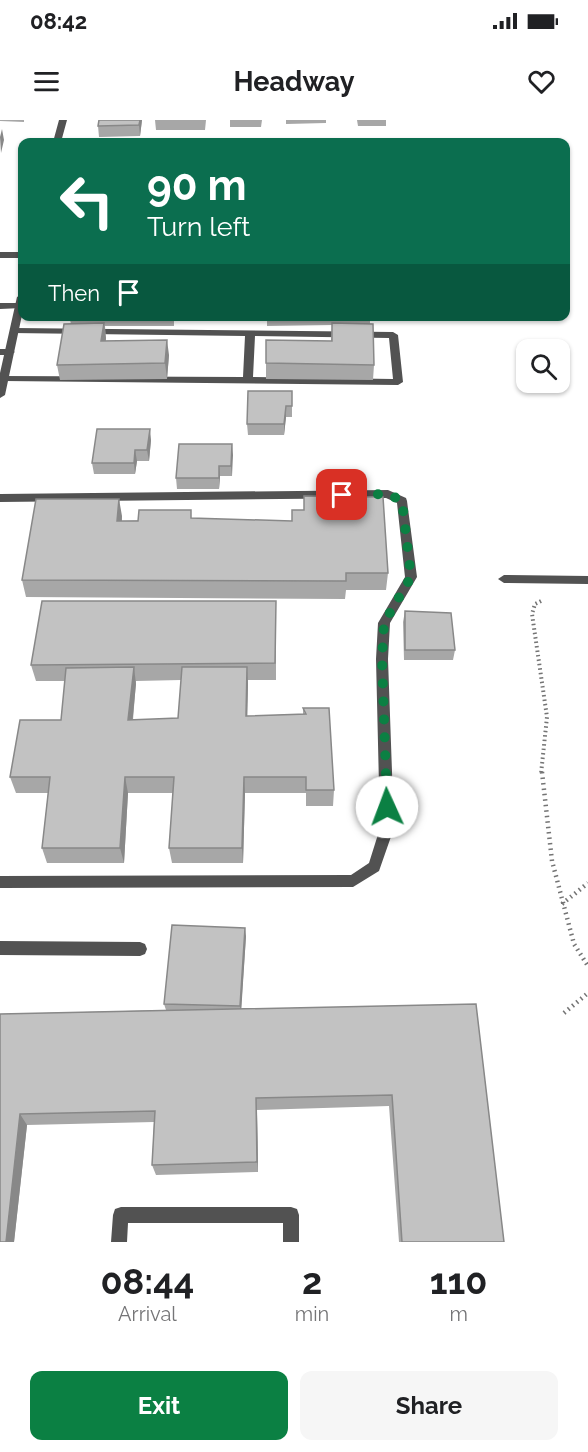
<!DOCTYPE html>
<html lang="en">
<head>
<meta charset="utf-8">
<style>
	body { margin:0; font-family:Raleway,sans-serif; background:#f6f6f6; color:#202124; height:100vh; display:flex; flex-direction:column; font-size:22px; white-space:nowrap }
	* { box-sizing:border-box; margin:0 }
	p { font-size:20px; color:#757577 }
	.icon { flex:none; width:33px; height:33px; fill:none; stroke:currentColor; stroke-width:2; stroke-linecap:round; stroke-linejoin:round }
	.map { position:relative; height:1122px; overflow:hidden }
	.panel { display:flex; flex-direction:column; background:#fff; flex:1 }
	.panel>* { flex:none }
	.top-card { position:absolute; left:18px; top:18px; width:552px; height:183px; border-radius:12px; box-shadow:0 2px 4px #0004; background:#0b6e4f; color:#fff; overflow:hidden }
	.buttons { position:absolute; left:516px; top:219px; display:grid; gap:12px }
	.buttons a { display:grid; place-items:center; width:54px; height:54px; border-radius:12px; background:#fff; box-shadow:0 2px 4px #0004; font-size:30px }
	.pin { position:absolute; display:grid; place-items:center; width:51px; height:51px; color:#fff; margin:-26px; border-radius:12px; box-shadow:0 3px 9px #0006 }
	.me { position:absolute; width:66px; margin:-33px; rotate:358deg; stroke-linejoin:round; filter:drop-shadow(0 0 4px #0008) }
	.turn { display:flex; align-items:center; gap:21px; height:126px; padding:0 30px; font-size:27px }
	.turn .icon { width:78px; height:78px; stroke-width:2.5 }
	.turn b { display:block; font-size:42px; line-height:51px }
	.then { display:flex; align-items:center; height:57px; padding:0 30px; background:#0003; gap:12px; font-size:22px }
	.eta { display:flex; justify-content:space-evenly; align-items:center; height:102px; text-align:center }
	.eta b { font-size:36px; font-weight:700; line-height:42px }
	.action { display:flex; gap:12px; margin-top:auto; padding:12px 30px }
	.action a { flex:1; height:69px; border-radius:12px; background:#0b8043; color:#fff; font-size:24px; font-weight:700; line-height:69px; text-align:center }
	.action a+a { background:#f6f6f6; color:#202124 }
	.status { display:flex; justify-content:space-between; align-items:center; height:42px; padding:0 30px; background:#fff; direction:ltr }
	.status svg { height:16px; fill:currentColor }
	header { display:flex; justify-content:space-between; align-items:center; height:78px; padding:0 30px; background:#fff; font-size:27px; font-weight:700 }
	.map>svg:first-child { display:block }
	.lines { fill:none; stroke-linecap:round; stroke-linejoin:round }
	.path-far1 { stroke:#747474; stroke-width:4; stroke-dasharray:1.5 3; stroke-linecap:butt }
	.path { stroke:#747474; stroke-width:4.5; stroke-dasharray:1.5 4; stroke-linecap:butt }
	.service { fill:#525252; fill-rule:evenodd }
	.minor { fill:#525252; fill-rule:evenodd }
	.wall { fill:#a7a7a7; fill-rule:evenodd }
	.shaded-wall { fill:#888 }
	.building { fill:#c2c2c2; stroke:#888; stroke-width:1.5 }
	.route { stroke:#0b8043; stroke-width:10; stroke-dasharray:0 18 }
</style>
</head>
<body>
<div class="status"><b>08:42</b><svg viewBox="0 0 49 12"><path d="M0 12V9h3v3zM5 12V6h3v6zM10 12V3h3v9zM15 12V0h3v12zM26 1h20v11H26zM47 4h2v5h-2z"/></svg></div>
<header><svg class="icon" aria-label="menu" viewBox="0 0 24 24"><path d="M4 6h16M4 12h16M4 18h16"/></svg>Headway<svg class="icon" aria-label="heart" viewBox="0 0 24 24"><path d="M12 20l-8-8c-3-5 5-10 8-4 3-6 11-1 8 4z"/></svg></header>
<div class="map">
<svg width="588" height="1122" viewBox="0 0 588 1122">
	<rect width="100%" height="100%" fill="#fff"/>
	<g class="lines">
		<path class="path-far1" d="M541 481 535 484 532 494 547 597 541 654"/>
		<path class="path" d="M542 652 552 741 574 824 588 846
			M562 784 588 763
			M564 893 588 873"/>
		<path class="service" d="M0 132H22V138H0Z
			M0 183H21L22 188 0 189Z
			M15 208 393 212 398 215 403 262 398 265 4 261 0 259 1 256 243 257 245 216 12 213 10 211ZM255 216 389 218 393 259 253 257Z
			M0 229H10L15 232 10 235H0Z
			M388 370 406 378 407 381 417 457 390 503 388 539 394 708 379 751 353 767 0 768V756L351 755 369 743 380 708 376 539 378 503 405 457 397 383 386 378 0 382V374Z
			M504 455 588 456V464L504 463 498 459Z
			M0 821 140 822 145 824 147 829 145 834 140 836 0 835Z
			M121 1087H291L297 1089 299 1095V1122H283V1103H128L127 1122H111L113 1095 115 1089Z"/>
		<path class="minor" d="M59 0H67L61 22H53Z
			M22 174V195L5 275 0 278V253L17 177Z"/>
	</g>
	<path class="wall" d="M0 0H24V2L0 1Z
		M99 0H142L140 16 99 17 98 6Z
		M155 0H206L205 10H156Z
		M230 0H262L261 7H230Z
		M286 0H326V3L286 4Z
		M357 0H386V6H358Z
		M69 196H174V206H105L106 221 169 235 167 259 60 260 57 245 71 204Z
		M267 196H370V204L374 245 373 260 266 259V243L331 221 332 205 267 206Z
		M292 271V297H286L284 315H248L247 304Z
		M151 320 149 341H137L135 354H94L92 343Z
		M232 324V356H220L219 369H177L176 358Z
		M122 396V401L192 398 388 453 386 470H346L345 479 26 477 22 460Z
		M405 491 455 530 453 540H404L403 502Z
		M276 498V560H248L247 596 303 594V588L334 670 333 686H306V673H245L243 743H172L169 728 173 673H128L124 743H47L42 728 48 673H16L10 657 61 600 65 561H36L31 545ZM181 560 178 598 133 600 136 561Z
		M246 816 241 889 476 884 504 1122H399L389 986 257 990 258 1052 156 1055 152 1045 154 1002 27 1005 14 1122H0V894L166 890 164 884Z"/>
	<path class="shaded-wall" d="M140 0H142L140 16 139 5Z
		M2 9 4 20 1 33 0 17Z
		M104 203 106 218 104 236 101 221Z
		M167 220 169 235 167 259 165 243Z
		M286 286V297L284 315V304Z
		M150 309 151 320 149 341 147 330Z
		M232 324 233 335 232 356 231 346Z
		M135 330 137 341 135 354 134 343Z
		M219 346 220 356 219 369Z
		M119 379 122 396 120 419 117 401Z
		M134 547 136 564 131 616 128 600Z
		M247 547 248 564 247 612 246 596Z
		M125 657 128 673 124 743 120 728Z
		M244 657 245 673 243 743 242 728Z
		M245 808 246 816 241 894 240 886Z
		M256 978 257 990 258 1052 257 1042Z
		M20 994 27 1005 14 1122H6Z"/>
	<path class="building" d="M99 0H140L139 5 98 6Z
		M104 203 101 221 167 220 165 243 57 245 64 204Z
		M332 203 373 204 374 245 266 243V220L332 221Z
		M248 271H292V286H286L284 304H247Z
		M97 309H150L147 330H135L134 343H92Z
		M179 324H232L231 346H219V358H176Z
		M304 376 383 377 388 453H346V461L22 460 36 379H119L117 401H138L139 390H191V398L292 401V390H304Z
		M42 481H276L275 543 31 545Z
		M405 491 451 493 455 530H405Z
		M134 547 128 600 178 598 182 547H247L246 596 306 594 303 588H329L334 670H306V657H244L242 728H169L174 657H125L120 728H42L50 657H10L20 600H61L66 548Z
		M172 805 245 808 240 886 164 884Z
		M476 884 504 1122H402L392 975 256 978 257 1042 152 1045 155 991 20 994 6 1122H0V894Z"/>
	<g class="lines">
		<path class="route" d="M342 375 388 374 402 381 411 457 384 503 382 539 387 687"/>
	</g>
</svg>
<div class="buttons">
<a><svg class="icon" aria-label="search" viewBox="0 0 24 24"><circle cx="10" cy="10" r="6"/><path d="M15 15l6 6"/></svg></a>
</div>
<div class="pin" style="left:342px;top:375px;background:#d93025"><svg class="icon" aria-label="arrive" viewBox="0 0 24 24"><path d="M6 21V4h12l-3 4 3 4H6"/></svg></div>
<svg class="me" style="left:387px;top:687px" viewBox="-20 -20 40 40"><circle r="19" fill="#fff"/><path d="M0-13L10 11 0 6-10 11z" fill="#0b8043"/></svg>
<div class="top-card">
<div class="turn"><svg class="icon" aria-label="left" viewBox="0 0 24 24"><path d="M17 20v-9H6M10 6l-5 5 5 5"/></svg><div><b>90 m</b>Turn left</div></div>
<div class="then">Then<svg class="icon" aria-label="arrive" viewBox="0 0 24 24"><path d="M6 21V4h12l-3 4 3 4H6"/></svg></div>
</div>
</div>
<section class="panel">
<div class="eta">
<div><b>08:44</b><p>Arrival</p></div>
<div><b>2</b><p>min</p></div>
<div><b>110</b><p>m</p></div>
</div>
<div class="action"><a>Exit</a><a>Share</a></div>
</section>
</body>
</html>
